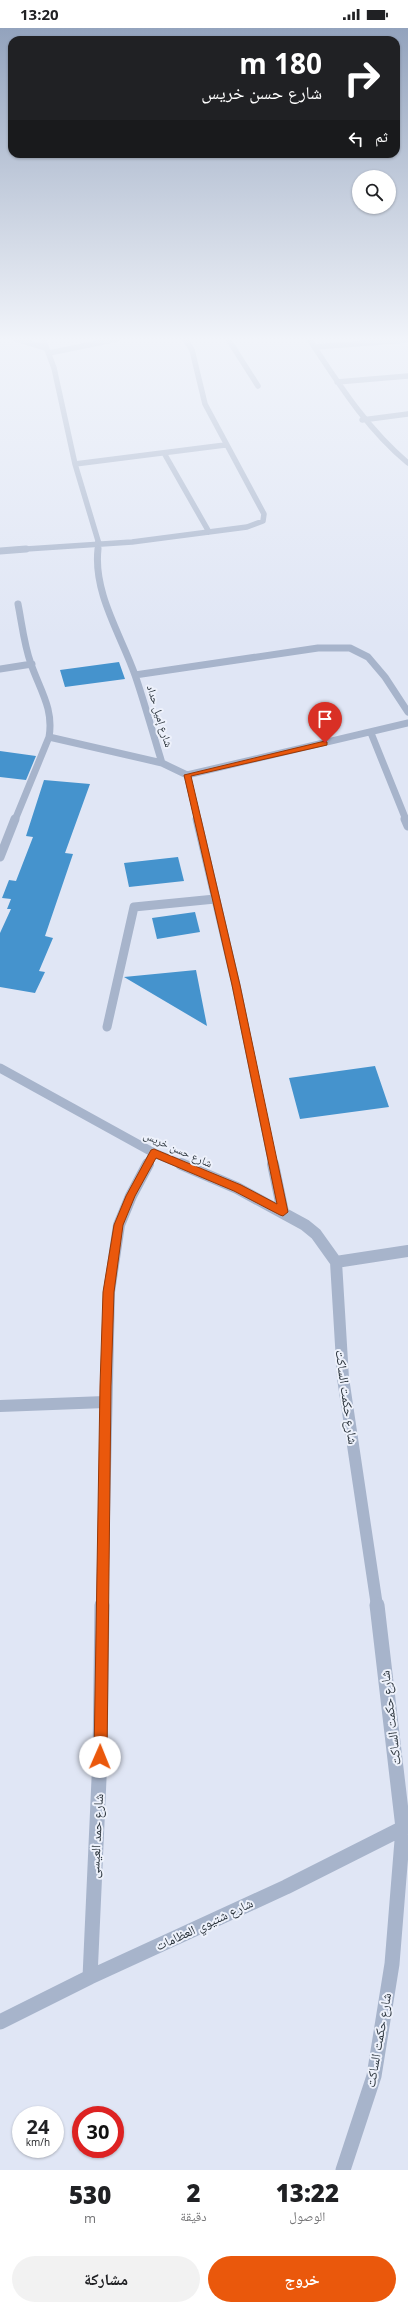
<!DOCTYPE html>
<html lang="ar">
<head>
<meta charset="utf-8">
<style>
	body { margin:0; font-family:"Open Sans","Noto Naskh Arabic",sans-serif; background:#f2f2f2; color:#202124; direction:rtl; height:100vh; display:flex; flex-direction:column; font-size:15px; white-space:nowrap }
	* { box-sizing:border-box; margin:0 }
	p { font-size:13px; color:#757577 }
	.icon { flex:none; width:22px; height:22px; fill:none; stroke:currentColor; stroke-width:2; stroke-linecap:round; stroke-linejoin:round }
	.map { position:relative; height:2142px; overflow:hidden; direction:ltr }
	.panel { display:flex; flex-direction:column; background:#fff; flex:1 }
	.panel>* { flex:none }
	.hud { position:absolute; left:8px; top:8px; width:392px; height:122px; border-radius:12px; box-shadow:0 1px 3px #0004; direction:rtl; background:#202124; color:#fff; overflow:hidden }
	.buttons { position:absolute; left:352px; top:142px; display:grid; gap:8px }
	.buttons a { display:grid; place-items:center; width:44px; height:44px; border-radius:50%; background:#fff; box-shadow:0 1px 3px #0004; font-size:20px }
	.speed { position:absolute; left:12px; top:2078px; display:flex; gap:8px; font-size:20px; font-weight:700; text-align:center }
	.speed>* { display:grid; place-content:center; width:52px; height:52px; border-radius:50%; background:#fff; box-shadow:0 1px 3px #0004; line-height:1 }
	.speed small { font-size:10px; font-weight:400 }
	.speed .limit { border:6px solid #d22; background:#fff; color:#111 }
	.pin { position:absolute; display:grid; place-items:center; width:34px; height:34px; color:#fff; margin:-41px -17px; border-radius:50% 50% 50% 0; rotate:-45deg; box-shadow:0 0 4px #0007 }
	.pin .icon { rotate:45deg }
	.me { position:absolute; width:44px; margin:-22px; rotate:1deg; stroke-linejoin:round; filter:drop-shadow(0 0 3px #0008) }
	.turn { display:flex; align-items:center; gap:14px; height:84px; padding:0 12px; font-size:18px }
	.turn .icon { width:52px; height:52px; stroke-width:2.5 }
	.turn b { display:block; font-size:28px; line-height:34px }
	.then { display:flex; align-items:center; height:38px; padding:0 12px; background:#0003; gap:8px; font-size:15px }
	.eta { display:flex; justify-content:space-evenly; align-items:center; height:68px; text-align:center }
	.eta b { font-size:24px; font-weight:800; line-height:28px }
	.cta { display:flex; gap:8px; margin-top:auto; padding:8px 12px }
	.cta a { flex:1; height:46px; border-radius:24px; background:#ea580c; color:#fff; font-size:16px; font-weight:800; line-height:46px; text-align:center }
	.cta a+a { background:#f2f2f2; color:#202124 }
	.status { display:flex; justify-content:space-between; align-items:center; height:28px; padding:0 20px; background:#fff; direction:ltr }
	.status svg { height:11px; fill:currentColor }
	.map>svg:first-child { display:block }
	.building { fill:#4593cd }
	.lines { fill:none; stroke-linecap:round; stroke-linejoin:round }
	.minor-far4 { stroke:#a7b4cb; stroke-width:5.5 }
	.minor-far3 { stroke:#a7b4cb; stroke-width:7 }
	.minor-far2 { stroke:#a7b4cb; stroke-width:9 }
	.minor-far1 { stroke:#a7b4cb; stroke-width:12 }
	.minor { stroke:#a7b4cb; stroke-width:15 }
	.route { fill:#ea580c; stroke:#983908 }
	.labels { text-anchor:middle; stroke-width:4; stroke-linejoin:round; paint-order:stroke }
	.street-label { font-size:11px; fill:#2a333b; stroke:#edf1fb }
	.near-street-label { font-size:13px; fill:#2a333b; stroke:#edf1fb }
</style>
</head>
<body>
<div class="status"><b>13:20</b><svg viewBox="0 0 49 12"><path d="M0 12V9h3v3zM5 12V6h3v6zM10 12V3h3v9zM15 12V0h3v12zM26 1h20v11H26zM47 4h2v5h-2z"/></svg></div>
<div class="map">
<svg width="408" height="2142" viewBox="0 0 408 2142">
	<rect width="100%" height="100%" fill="#e0e6f5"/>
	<path class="building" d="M119 634 125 651 65 659 60 642Z
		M0 723 36 728 26 752 0 749Z
		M44 752 90 756 65 825 73 826 45 908 53 910 39 943 45 944 35 965 0 959V905L11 881H7L11 871 2 870 9 852 16 853 33 809 26 808Z
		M178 829 184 853 129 859 124 835Z
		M195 884 200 904 157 911 152 890Z
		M196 942 207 998 124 949Z
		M375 1038 389 1079 300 1091 289 1050Z"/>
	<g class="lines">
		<path class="minor-far4" d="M16 311 46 320
			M43 311 54 340 75 436 99 516 98 522
			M228 311 258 358
			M309 311C339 356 366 400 408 435
			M315 319 408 312
			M49 325 118 311
			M337 354 408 348
			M362 392 408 386
			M164 425 209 504
			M75 436 225 417
			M11 522 132 514 247 499 263 493 264 486 205 376 192 322 185 311"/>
		<path class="minor-far3" d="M98 521C93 565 121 607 135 647 145 676 153 706 162 735L187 747 198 792
			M0 523 26 521
			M0 641 32 636
			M135 647 318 620H350L368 629 385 649 408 684
			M371 705 406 792
			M49 709 162 735
			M187 747 408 695
			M15 792 49 709C54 681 40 662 31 636 24 617 22 596 18 576"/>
		<path class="minor-far2" d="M197 791 236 957 273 1137
			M405 791 408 798
			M0 829 15 791
			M107 999 134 879 215 871
			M0 1040 154 1125 183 1137
			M147 1137 154 1125"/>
		<path class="minor-far1" d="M181 1136 237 1160 305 1197 316 1206 336 1234 343 1350 377 1578
			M273 1136 283 1184
			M336 1234 408 1223
			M0 1378 105 1374
			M102 1578 109 1264 119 1197 131 1168 148 1136"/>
		<path class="minor" d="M90 1949 100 1729 102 1577
			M0 1994 90 1949 286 1859 407 1798
			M343 2142 374 2048 392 1936 403 1800 377 1577"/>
	</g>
	<linearGradient id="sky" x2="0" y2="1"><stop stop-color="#93a3bd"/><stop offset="0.51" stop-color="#f1f4fa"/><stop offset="1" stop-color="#f1f4fa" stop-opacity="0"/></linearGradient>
	<rect width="408" height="610" fill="url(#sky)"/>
	<path class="route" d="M325 713 327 714V717L191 748 240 957 288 1184 283 1188 280 1187 234 1163 156 1130 135 1168 123 1197 114 1264 111 1358 107 1729 105 1733 100 1735 96 1733 94 1729 100 1358 103 1264 114 1197 126 1168 151 1122 154 1121 241 1157 277 1176 232 957 184 747Z"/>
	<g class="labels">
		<g class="street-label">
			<text transform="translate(160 688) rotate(73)" y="4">شارع إميل حداد</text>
			<text transform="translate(178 1121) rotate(24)" y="4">شارع حسن خريس</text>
		</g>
		<g class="near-street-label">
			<text transform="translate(347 1369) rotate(82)" y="5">شارع حكمت الساكت</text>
			<text transform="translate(390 1690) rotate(-97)" y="5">شارع حكمت الساكت</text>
			<text transform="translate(96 1808) rotate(-87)" y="5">شارع حمد العيسى</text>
			<text transform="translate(204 1896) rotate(-25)" y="5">شارع شتيوي العظامات</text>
			<text transform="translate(378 2012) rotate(-80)" y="5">شارع حكمت الساكت</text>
		</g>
	</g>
</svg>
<div class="buttons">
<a><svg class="icon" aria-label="search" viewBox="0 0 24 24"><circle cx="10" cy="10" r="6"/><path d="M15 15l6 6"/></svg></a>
</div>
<div class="speed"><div>24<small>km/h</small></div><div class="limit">30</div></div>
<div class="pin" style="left:325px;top:715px;background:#d93025"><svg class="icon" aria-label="arrive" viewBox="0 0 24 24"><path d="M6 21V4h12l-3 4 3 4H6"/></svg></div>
<svg class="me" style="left:100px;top:1729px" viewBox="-20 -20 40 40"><circle r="19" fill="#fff"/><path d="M0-13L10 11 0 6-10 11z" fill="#ea580c"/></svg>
<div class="hud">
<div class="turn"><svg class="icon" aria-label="right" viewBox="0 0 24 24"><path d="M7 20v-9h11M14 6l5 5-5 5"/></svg><div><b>180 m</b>شارع حسن خريس</div></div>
<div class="then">ثم<svg class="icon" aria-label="left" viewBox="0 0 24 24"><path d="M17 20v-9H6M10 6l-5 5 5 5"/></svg></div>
</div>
</div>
<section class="panel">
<div class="eta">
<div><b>13:22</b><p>الوصول</p></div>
<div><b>2</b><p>دقيقة</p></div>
<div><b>530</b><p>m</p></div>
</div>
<div class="cta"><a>خروج</a><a>مشاركة</a></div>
</section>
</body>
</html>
